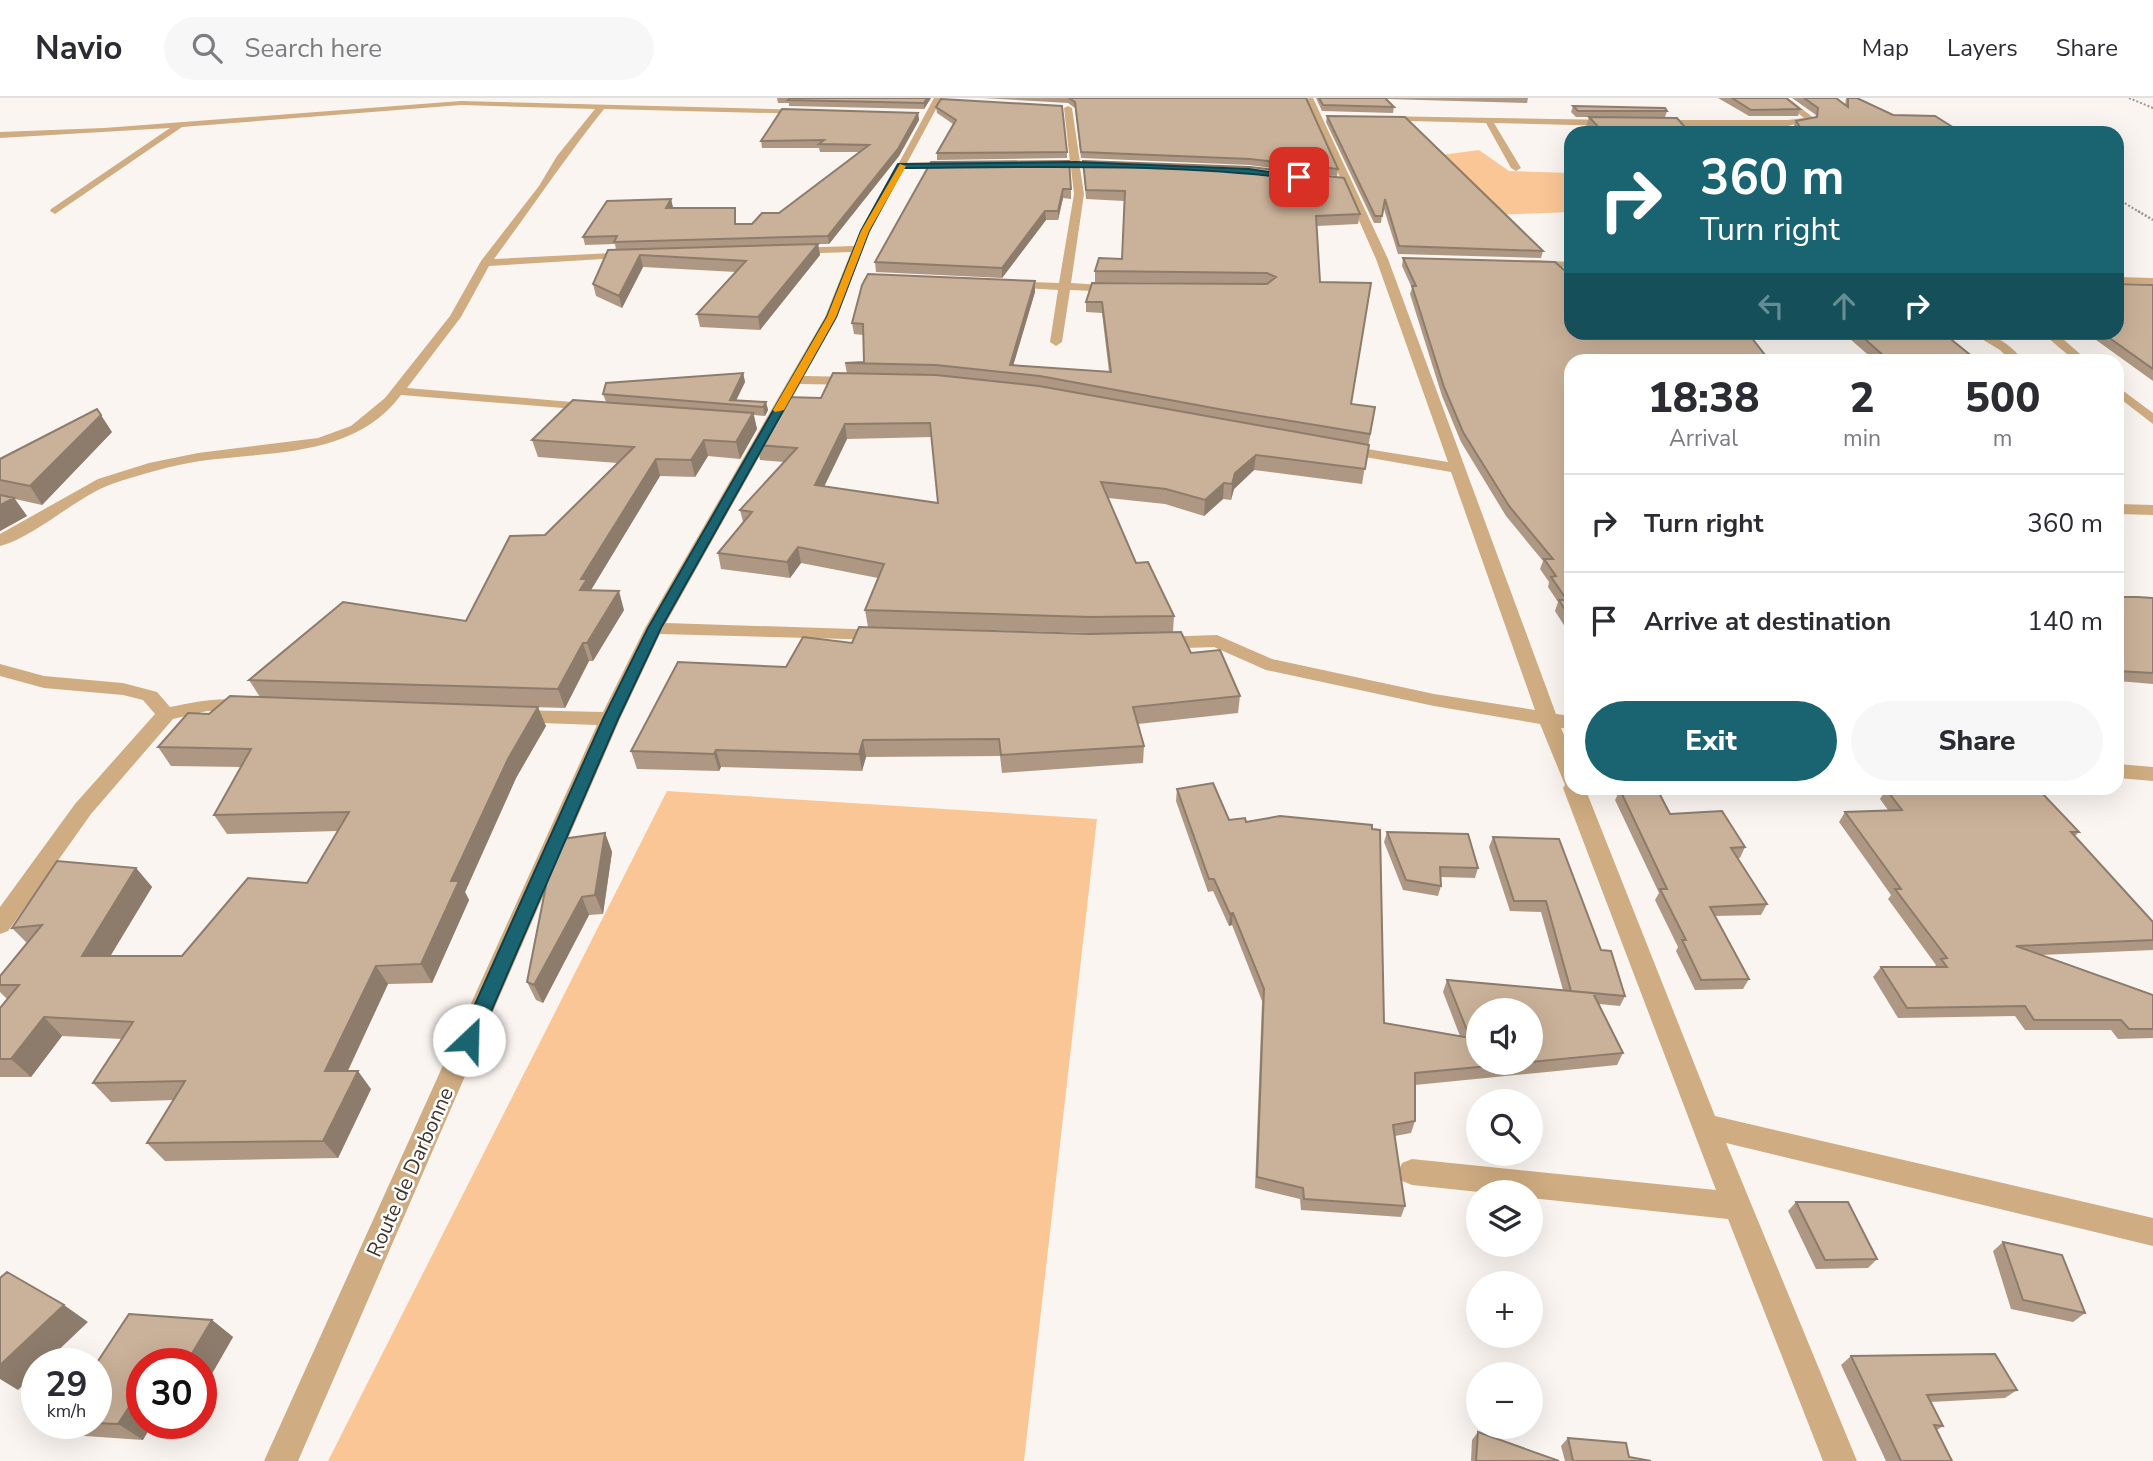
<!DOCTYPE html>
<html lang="en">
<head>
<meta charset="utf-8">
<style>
	body { margin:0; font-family:"Nunito Sans",sans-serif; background:#f7f7f7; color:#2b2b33; height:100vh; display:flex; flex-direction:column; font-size:26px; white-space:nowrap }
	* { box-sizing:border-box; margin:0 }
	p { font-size:23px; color:#7c7c81 }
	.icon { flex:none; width:38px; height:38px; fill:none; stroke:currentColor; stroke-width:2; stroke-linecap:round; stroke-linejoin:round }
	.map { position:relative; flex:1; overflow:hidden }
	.details { position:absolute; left:1564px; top:256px; width:560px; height:441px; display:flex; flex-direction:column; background:#fff; border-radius:21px; box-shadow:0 7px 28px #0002 }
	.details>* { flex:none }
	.banner { position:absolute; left:1564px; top:28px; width:560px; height:214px; border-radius:21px; box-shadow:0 7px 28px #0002; background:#1a6371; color:#fff; overflow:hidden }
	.buttons { position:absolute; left:1466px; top:900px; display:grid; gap:14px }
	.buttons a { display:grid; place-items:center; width:77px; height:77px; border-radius:50%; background:#fff; box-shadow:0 7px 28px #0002; font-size:35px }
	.speed { position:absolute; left:21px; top:1250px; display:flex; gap:14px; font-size:35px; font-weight:700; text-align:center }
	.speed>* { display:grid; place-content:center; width:91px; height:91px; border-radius:50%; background:#fff; box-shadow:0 7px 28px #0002; line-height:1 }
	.speed small { font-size:18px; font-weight:400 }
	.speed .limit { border:10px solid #d22; background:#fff; color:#111 }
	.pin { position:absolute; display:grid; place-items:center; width:60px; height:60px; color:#fff; margin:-30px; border-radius:14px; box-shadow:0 4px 10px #0006 }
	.me { position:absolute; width:77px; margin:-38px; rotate:24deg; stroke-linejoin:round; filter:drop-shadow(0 0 5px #0008) }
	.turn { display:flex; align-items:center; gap:24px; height:147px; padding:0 21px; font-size:32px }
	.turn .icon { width:91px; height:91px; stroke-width:2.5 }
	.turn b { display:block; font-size:49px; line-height:60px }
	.lanes { display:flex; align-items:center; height:66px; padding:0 21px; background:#0003; justify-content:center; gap:35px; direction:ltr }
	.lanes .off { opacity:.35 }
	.eta { display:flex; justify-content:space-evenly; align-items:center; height:119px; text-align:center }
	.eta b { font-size:42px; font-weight:800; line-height:49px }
	.button { display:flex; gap:14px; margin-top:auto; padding:14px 21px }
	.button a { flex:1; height:80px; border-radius:42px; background:#1a6371; color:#fff; font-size:28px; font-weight:800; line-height:80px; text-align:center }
	.button a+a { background:#f7f7f7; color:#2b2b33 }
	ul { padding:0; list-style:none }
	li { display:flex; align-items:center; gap:21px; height:98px; padding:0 21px; border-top:2px solid #e1e1e2 }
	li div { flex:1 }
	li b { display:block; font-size:26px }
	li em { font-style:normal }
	header { display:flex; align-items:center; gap:42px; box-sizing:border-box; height:98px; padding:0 35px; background:#fff; border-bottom:2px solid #e1e1e2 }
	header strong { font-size:33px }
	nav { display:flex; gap:38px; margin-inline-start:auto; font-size:24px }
	.search { width:490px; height:63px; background:#f7f7f7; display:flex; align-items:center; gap:18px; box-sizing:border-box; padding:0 24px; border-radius:38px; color:#7c7c81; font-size:26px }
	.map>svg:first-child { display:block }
	.green { fill:#fbc695 }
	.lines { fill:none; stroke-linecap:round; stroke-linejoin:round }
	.path-far1 { stroke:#9b938c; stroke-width:2; stroke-dasharray:2 2; stroke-linecap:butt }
	.path { stroke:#9b938c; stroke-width:2.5; stroke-dasharray:2 2; stroke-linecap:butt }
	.street { fill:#cfac81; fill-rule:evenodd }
	.wall { fill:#ae9884; fill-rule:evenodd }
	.shaded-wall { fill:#8d7c6b }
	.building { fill:#cab199; stroke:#8d7c6b; stroke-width:2; fill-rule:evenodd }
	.route { fill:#1a6371; stroke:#114049; stroke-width:2 }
	.slow { fill:#f59e0b }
	.labels { text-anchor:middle; stroke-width:5; stroke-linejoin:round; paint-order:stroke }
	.street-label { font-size:21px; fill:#41362d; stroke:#fff }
</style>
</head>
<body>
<header>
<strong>Navio</strong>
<div class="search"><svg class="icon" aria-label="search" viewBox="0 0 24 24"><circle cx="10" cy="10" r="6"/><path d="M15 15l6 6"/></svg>Search here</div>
<nav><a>Map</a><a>Layers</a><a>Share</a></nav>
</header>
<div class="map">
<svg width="2153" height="1363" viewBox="0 0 2153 1363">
	<rect width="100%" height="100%" fill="#fbf5f1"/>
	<path class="green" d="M1479 52 1509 73 1571 75V114L1439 119 1419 60Z
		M667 693 1097 721 1024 1363H328Z"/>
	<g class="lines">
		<path class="path-far1" d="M2129 0 2153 10
			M2118 101 2141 115"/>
		<path class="path" d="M2138 113 2153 122"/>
		<path class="street" d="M934 0H942L907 65 956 64 961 67 956 70 904 71 870 133 837 219 804 278 857 279 864 283 857 287 800 286 666 525 884 532 893 537 884 542 660 536 620 621 298 1363H264L597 627 514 624 507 622 504 618 507 614 514 612 603 614 645 530 825 219 851 154 790 156 785 153 790 150 854 148Z
			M1305 0H1313L1388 161 1556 616 1572 618V631L1561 630 1572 655V690H1585L1715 1018 2153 1120V1148L1726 1045 1857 1363H1823L1728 1121 1531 1100V1094H1479L1412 1087 1402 1083 1398 1074 1402 1065 1412 1061 1716 1092 1563 690 1565 687 1540 626 1434 608 1266 572 1214 549 1158 551 1149 545 1158 539 1217 537 1272 561 1434 596 1535 612 1451 374 1342 355 1335 351 1342 347 1448 364 1376 161Z
			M1779 0H1788L1815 21 1788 28H1654L1650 25 1654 22H1788L1804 20Z
			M461 3 809 12 813 14 809 16 604 11C565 60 531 111 494 161L632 154 637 157 636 159 489 168 461 219 407 290 595 306 602 310 600 313 401 297C354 360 270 353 200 363 170 368 141 376 112 386 76 399 35 439 0 448V436L98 381 149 365 198 355 318 340 351 328 385 300 450 218 481 163 539 88 557 58 595 11 461 7 182 29 55 116 50 113 51 111 170 30 0 40V34L104 30Z
			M1068 8 1072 10 1080 64 1110 65 1115 68 1110 71 1080 70 1084 96 1071 185 1118 188 1124 191 1118 194 1070 192 1062 244 1056 248 1050 244 1058 192 1006 189 1000 186 1006 183 1059 185 1074 96 1071 70 1040 69 1035 66 1040 63 1070 64 1064 10Z
			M1377 18 1614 22 1618 25 1614 28 1494 25 1521 70 1516 73 1511 70 1486 25 1374 22Z
			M1531 162 1572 164V170L1527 167V163Z
			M2118 179 2153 180V186L2118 185Z
			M1970 234C1993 234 2009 245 2023 262H2010L2000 252Z
			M2041 234H2055L2087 262H2074Z
			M2118 289 2153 315V326L2118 299Z
			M2118 406 2153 407V417L2118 416Z
			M0 566 44 578 123 585 157 594 170 609C198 603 227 597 255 605L258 609 255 613H207L173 621 91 716 8 833 0 836V809L75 706 155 616 143 602 123 597 44 590 0 578Z
			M2118 666 2153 669V683L2118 680Z"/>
	</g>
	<path class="wall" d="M777 0H931L924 11 789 8V5H778Z
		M983 0H1306L1338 71 1337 78 1249 67 1081 60 1075 10 1068 5Z
		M1316 0H1528L1527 5 1386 1 1394 9 1393 15 1322 13Z
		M1718 0H1786L1800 11 1798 18H1749Z
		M1792 0H1835L1845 7 1846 0H1857L1893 17 1962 35H1796L1793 30 1796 23 1815 19 1816 17Z
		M1573 8 1667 13 1665 19H1576L1571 14Z
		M936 9 1067 54V60L937 62V55L953 26 937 15Z
		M918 15 919 22 899 58 829 146H818L820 157 760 232 700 229 697 216 736 174 643 169 622 210 596 198 593 186 616 152 615 146 585 147 583 139 671 101 672 110 736 119V126H752L779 115 859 54H820L819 50H762L761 43Z
		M1327 18 1543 153 1541 160 1398 156 1383 108 1381 125H1374L1326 24Z
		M1589 19 1690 35H1592L1586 29Z
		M1083 63 1360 116 1358 126 1317 128 1320 184 1351 306 1375 309 1362 386 1254 372 1234 391 1231 402 1223 401 1204 418 1165 406 1108 400 1136 465 1174 518 1173 534 1191 555 1240 598 1238 615 1138 626 1144 648 1143 665 1002 675 1000 658 866 659 862 673 721 669 719 673 637 671 631 653 786 569 852 545 1126 535H1090L868 529 865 512 878 480 801 465 790 480 721 471 718 455 743 424 740 412 784 364 760 362 757 347 821 300 847 276 845 265 864 264 863 237 854 236 852 225 1035 183V194L1013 267 1109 274 1102 215 1086 214V204L1267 186 1095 184V173L1122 161 1124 103 1086 101ZM932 339 938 405 824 389 847 341Z
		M931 64 1071 91V101L1063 100 1058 122H1046L1002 180 876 174 875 164Z
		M1403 160 1572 262V540L1555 513 1558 504 1548 489 1549 484 1540 471 1543 463 1506 418 1461 344 1442 298 1410 196 1412 190 1402 168Z
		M2153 187V283L2085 234H2118Z
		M1842 234H1942L1974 260 1972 262H1874Z
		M743 275 745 284 736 302 766 304 768 312 765 318 754 317 757 331 740 361 708 358 695 379 660 378 591 492 624 512 593 563H589L565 610 441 606 546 628 516 680 465 794 469 802 432 885 388 886 348 973 371 991 338 1060 165 1063 147 1045 174 1002 111 1004 93 985 122 941 62 938 31 979H0V910L7 901 0 894V878L27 845 12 830 136 770 152 789 110 858H182L307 785 338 733 227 736 214 717 241 669 171 668 158 649 209 616 260 599 249 582 466 523 545 437 618 365 538 359 532 342 606 304 603 296Z
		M112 334 42 407 15 401 27 418 0 433V382Z
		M2118 499 2153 500V586L2118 583Z
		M1572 541V569L1568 557 1571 546 1570 544Z
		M1177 691 1229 722 1246 724 1384 925 1460 938 1443 894 1447 882 1563 892 1541 814 1510 813 1489 749 1493 739 1601 852 1625 898 1620 908 1599 906 1623 955 1617 967 1415 987V1023L1411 1035 1395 1038 1405 1108 1401 1119 1301 1112 1300 1101 1255 1090 1262 903 1232 827 1229 828 1213 793 1208 794 1176 703Z
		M1886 691 1988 696 2079 734 2075 738 2153 824V852L2041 857 2153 897V940L2118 941 2111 932H2025L2015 918 1898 920 1873 879 1881 869H1934L1936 867 1888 801 1891 797 1839 724 1845 714 1888 712 1880 701Z
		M1620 692 1745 749 1740 760H1737L1767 806 1761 817 1715 818 1749 881 1743 891 1695 892 1676 853 1678 849 1655 802 1659 795 1615 702Z
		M1387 734 1478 770 1475 780 1441 779V788L1438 798 1403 792 1384 744Z
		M605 735 612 754 603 816 589 817 543 905 536 902 527 884Z
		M1796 1104 1877 1161 1868 1170 1816 1171 1788 1113Z
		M2003 1144 2085 1215 2073 1224 2011 1211 1993 1153Z
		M212 1222 233 1239 210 1279 201 1278V1265H142L143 1342 85 1338 63 1325H96V1266Z
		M1851 1258 2017 1292 2005 1300 1931 1304 1943 1328 1937 1332 1952 1363H1886L1841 1267Z
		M1478 1334 1559 1363H1471L1472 1342Z
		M1568 1340 1629 1359 1651 1363H1565L1561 1348Z"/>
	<path class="shaded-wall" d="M927 0H931L924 11V5Z
		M918 15 919 22 899 58 829 146 828 138Z
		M1063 91V100L1058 122V113Z
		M671 101 673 109 668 118 666 110Z
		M1045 113 1046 122 1002 180V170Z
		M818 146 820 157 760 232 758 219Z
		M640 157 643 169 622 210 619 198Z
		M1035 183V194L1011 275 1010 267Z
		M743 275 745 284 734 307 730 302Z
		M766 304 768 312 765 318 763 309Z
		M753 315 757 331 740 361 736 344Z
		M101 317 112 334 42 407 30 388Z
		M845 326 847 341 817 403 815 387Z
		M704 342 708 358 695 379 691 362Z
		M1256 357 1254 372 1234 391 1231 402 1232 386 1235 375Z
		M656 361 660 378 591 492H580L581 481Z
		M1224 385 1223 401 1204 418 1205 402Z
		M14 400 27 418 0 433V407Z
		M798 449 801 465 790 480 787 464Z
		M619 493 624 512 593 563 587 545Z
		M583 545 589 563 565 610 558 591Z
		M538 609 546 628 516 680 465 794 469 802 432 885 421 866 451 783 508 661Z
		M863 642 866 659 862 673 859 656Z
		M716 652 721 669 719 673 714 656Z
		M605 735 612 754 603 816 595 797Z
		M136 770 152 789 99 877 82 858Z
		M582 799 589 817 543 905 534 887Z
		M1233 815 1232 827 1229 828 1230 816Z
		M376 868 388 886 339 991 325 973Z
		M44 919 62 938 31 979 11 961Z
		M358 973 371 991 338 1060 323 1043Z
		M64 1207 88 1224 45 1265H37V1274L18 1292 0 1281V1267Z
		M212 1222 233 1239 210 1279 201 1272V1265H192L188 1262Z
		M160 1259 168 1265H156Z
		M142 1289V1325H153L143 1342 118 1326Z"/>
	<path class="building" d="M790 0H927L924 5 788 2Z
		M1069 0H1306L1338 71 1250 61 1081 54 1075 4Z
		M1319 0H1385L1394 9 1323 7Z
		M1732 0H1786L1800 11 1751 12Z
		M1804 0H1836L1848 9V0H1857L1893 17 1935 18 1962 35H1804L1796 23 1817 19 1818 10Z
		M941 1 1062 8 1067 54 937 55 956 22 936 9Z
		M1573 8 1665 10 1667 13H1578Z
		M782 11 918 15 898 51 828 138 614 144 617 138 583 139 607 103 671 101 666 110H735V126H752L762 115H779L869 47 819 46 824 42 761 43Z
		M1327 18 1405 19 1543 153 1399 148 1385 101 1382 118H1375Z
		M1589 19 1677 20 1690 35H1604Z
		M1069 63 1071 91H1063L1058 113H1045L1002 170 875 164 931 64Z
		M1083 63 1250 69 1344 80 1360 116 1316 118 1320 184 1371 185 1351 306 1375 309 1370 336 1224 312 1040 278 936 267 845 265 864 264 863 226 852 225 862 187 868 176 1035 183 1010 267 1111 274 1102 204H1086L1092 185 1267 186 1276 179 1267 175 1095 173 1099 160 1122 161 1125 93 1086 92Z
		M818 146 758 219 697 216 746 163 640 157 619 198 593 186 608 152Z
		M1403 160 1555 164 1572 179V234H1747L1769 262H1572V523L1559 502H1567L1551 479 1556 478 1544 461H1553L1509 408 1463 334 1444 289 1412 188H1416Z
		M2118 186 2153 187V271L2101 234H2118Z
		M1857 234H1942L1974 260 1885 259Z
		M743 275 730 302 766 304 763 309 603 296 606 285Z
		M833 275 936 277 1039 288 1369 347 1365 371 1256 357 1235 375 1232 386 1224 385 1205 402 1166 391 1101 384 1136 465 1148 464 1174 518 1090 519 865 512 884 466 798 449 787 464 718 455 752 414 740 412 797 350 757 347 785 299 821 300ZM930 325 938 405 815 387 845 326Z
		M573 302 753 315 736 344 704 342 691 362 656 361 581 481H587L580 492 619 493 587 545H583L558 591 249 582 343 504 466 523 510 438 545 437 634 349 532 342Z
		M97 311 101 317 30 388 0 382V361Z
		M0 397 14 400 0 407Z
		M2118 499H2138L2153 500V575L2118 573Z
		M859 529 1090 536 1181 534 1191 555 1220 552 1240 598 1133 609 1144 648 1001 657 999 641 863 642 859 656 716 652 714 656 631 653 678 564 786 569 803 539 852 545Z
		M230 598 538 609 508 661 451 783H459L421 866 376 868 325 973H358L323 1043 147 1045 185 983 93 985 133 924 44 919 11 961H0V910L19 887H0V878L42 827 12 830 57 763 136 770 82 858H182L248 780 307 785 349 714 214 717 251 651 158 649 188 615 209 616Z
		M1213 685 1229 722 1245 720 1246 724 1280 718 1372 727V731L1380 732 1384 925 1470 940 1447 882 1593 895 1623 955 1531 964V912H1479V964H1530L1415 975V1023L1393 1027 1405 1108 1304 1101 1303 1090 1257 1079 1264 891 1233 815 1230 816 1214 781H1209L1177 691Z
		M1657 691 1670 716 1722 713 1745 749 1731 750 1767 806 1710 809 1749 881 1701 882 1682 842H1686L1660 791H1667L1620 692Z
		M1886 691H1983L1988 696 2041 694 2079 734H2071L2153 824V842L2016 848 2153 897V931H2129L2121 922H2034L2025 908 1907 910 1881 869H1947L1941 861 1947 860 1895 791H1901L1845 714 1902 712Z
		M1387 734 1468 736 1478 770 1440 769 1441 788 1406 782Z
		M605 735 595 797 582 799 534 887 527 884 555 742Z
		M1493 739 1559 741 1601 852 1611 853 1625 898 1571 893 1546 803H1514Z
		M1796 1104H1848L1877 1161 1825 1162Z
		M2003 1144 2062 1157 2085 1215 2023 1202Z
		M7 1174 64 1207 0 1267V1180Z
		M129 1216 212 1222 188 1262 160 1259 156 1265H142V1289L118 1326 94 1325H96V1266Z
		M1995 1256 2017 1292 1927 1297 1943 1328 1934 1327 1952 1363H1901L1851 1258Z
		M1478 1334 1559 1363H1476Z
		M1568 1340 1626 1345 1629 1359 1651 1363H1573Z"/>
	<path class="route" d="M1076 64 1249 71 1302 79 1299 81C1168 65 1035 69 903 70L869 133 836 219 661 530 618 621 476 948 469 950 462 948 459 942 603 621 648 530 827 219 861 133 898 66Z"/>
	<path class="slow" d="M900 66 906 68 869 133 836 219 784 312 775 314 773 312 827 219 861 133Z"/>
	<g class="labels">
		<g class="street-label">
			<text transform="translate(410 1074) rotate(-66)" y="7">Route de Darbonne</text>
		</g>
	</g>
</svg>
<div class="buttons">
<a><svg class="icon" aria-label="sound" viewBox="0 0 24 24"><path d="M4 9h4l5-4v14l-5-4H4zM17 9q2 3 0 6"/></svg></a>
<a><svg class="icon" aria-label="search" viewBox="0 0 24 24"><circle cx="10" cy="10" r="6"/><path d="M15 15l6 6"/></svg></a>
<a><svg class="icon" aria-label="layers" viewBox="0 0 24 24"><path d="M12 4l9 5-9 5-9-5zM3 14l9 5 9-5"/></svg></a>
<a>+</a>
<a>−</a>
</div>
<div class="speed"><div>29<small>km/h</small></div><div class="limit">30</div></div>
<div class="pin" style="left:1299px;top:79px;background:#d93025"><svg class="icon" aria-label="arrive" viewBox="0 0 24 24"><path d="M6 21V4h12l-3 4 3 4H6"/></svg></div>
<svg class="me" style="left:469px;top:942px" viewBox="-20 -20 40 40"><circle r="19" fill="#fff"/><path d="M0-13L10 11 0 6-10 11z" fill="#1a6371"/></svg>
<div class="banner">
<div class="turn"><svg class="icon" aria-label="right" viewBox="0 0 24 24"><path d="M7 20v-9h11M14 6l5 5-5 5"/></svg><div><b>360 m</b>Turn right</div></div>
<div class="lanes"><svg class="icon off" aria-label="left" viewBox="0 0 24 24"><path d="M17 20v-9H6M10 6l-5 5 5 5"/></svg><svg class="icon off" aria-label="ahead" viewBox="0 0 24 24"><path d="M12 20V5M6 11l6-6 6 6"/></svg><svg class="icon" aria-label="right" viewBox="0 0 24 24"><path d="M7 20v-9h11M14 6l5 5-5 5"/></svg></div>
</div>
<section class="details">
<div class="eta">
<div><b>18:38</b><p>Arrival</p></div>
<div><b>2</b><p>min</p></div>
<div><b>500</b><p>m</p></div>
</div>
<ul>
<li><svg class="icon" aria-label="right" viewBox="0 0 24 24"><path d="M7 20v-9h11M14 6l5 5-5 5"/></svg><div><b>Turn right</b></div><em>360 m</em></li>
<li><svg class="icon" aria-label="arrive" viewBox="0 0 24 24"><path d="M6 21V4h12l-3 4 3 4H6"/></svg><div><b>Arrive at destination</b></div><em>140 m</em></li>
</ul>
<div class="button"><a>Exit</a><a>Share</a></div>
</section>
</div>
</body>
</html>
